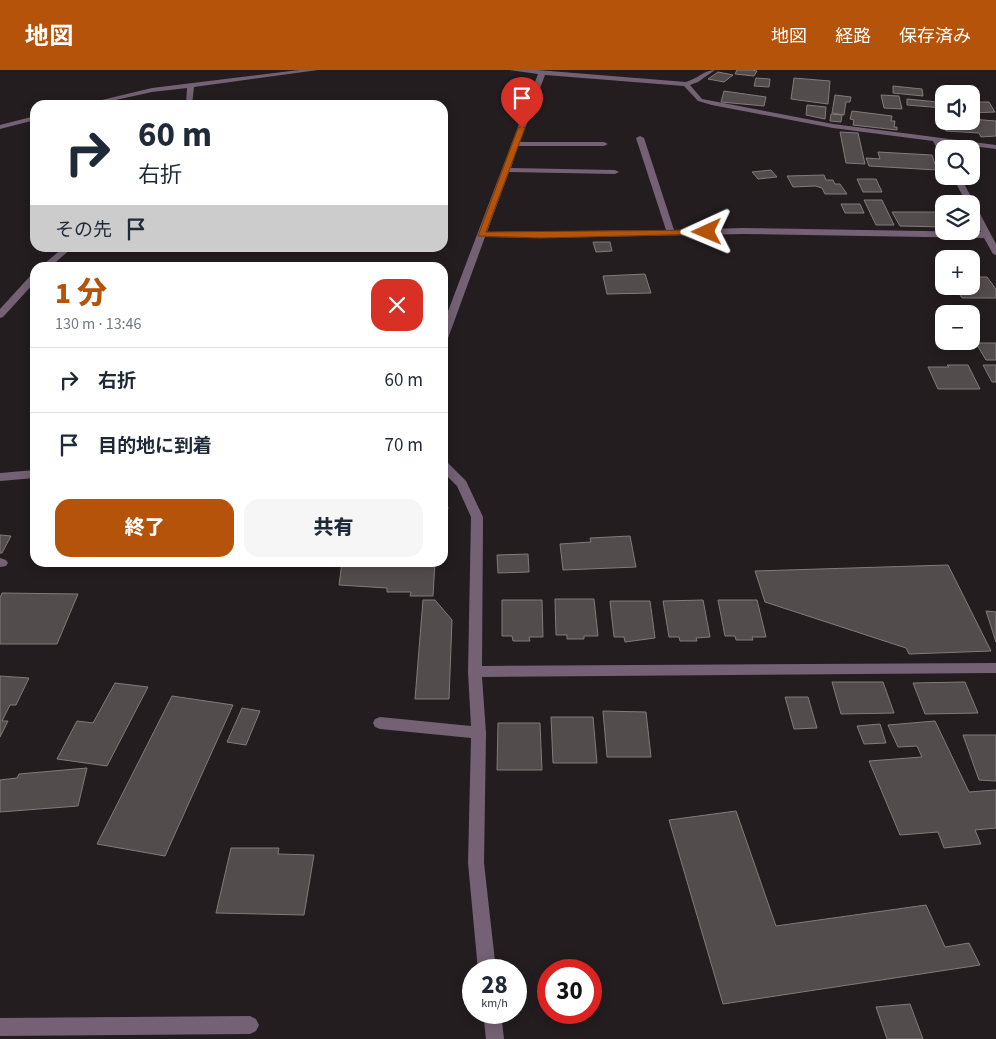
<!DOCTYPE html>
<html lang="ja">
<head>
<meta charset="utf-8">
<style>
	body { margin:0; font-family:"Source Sans 3","Noto Sans JP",sans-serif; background:#f6f6f7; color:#1f2937; height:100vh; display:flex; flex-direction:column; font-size:19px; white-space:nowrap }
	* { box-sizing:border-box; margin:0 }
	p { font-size:16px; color:#747a83 }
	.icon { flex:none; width:28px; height:28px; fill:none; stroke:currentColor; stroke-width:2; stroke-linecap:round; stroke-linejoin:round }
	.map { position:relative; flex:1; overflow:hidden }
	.side { position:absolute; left:30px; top:192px; width:418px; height:305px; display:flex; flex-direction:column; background:#fff; border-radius:15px; box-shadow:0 2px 12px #0003 }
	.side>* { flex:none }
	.guide { position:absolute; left:30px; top:30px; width:418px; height:152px; border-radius:15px; box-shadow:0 2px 12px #0003; background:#fff; color:#1f2937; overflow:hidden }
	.tools { position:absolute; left:935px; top:15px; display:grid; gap:10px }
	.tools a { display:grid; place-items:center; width:45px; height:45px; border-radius:10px; background:#fff; box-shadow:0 2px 12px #0003; font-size:25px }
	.speed { position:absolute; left:462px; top:889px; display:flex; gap:10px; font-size:25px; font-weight:700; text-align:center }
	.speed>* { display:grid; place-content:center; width:65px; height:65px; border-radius:50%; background:#fff; box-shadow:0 2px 12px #0003; line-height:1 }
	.speed small { font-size:12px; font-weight:400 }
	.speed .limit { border:8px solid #d22; background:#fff; color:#111 }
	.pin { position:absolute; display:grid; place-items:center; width:42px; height:42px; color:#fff; margin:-51px -21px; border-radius:50% 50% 50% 0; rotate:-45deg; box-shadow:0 0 5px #0007 }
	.pin .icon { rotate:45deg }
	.me { position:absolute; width:55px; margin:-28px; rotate:269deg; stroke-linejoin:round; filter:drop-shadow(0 0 4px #0008) }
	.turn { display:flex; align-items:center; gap:18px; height:105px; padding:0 25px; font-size:22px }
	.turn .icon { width:65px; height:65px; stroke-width:2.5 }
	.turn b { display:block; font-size:35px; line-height:42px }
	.then { display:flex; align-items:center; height:48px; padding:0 25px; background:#0003; gap:10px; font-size:19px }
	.round { display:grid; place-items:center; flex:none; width:52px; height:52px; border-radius:15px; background:#f6f6f7 }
	.overview { display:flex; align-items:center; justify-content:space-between; height:85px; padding:0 25px }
	h1 { font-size:30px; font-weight:800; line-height:38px; color:#b45309 }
	.button { display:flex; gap:10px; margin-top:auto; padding:10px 25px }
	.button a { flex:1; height:58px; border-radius:15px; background:#b45309; color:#fff; font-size:20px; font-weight:800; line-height:58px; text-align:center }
	.button a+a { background:#f6f6f7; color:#1f2937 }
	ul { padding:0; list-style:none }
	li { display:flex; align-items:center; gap:15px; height:65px; padding:0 25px; border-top:1px solid #e0e1e3 }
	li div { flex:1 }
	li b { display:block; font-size:19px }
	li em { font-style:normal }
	header { display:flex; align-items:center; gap:30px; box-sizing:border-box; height:70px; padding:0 25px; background:#b45309; color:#fff }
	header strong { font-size:24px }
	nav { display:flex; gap:28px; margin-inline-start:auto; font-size:18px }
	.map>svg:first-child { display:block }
	.building { fill:#534c4c; stroke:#837b7a }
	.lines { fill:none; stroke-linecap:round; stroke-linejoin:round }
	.minor { fill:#746274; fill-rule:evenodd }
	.route { fill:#b45309; stroke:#753606 }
</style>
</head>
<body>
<header>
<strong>地図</strong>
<nav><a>地図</a><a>経路</a><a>保存済み</a></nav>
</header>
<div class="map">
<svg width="996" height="969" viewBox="0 0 996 969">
	<rect width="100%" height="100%" fill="#231d1f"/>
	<path class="building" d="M737 0H752L757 1 754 6 735 4Z
		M718 2 733 5 724 12 708 9Z
		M756 8 770 9 769 17 754 16Z
		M794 8 830 11 828 34 791 29Z
		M893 16 922 19 923 26 893 23Z
		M724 21 766 27 764 36 721 32Z
		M835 25 851 27 850 32H846L844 45 832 43Z
		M881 25 899 26 902 39 884 38Z
		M907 29 938 32 943 38 907 35Z
		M971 32H989L995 42 971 43Z
		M807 35 826 37 825 49 806 45Z
		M852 41 892 46 891 51H895L894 57H897V60L853 55 854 50 850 49Z
		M831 44 842 45 841 52 830 51Z
		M942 47 944 51H971V49L996 51V66L981 67 979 63 946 61Z
		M840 62 858 63 865 94 846 93Z
		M878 82 932 85 937 100 869 96 866 88 880 89Z
		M771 100 777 107 758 109 752 102Z
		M824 105 826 110H833L835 114H840L847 124H825L822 118 815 116 793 117 787 106Z
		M857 109H876L882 122H863Z
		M864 130H882L894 155H876Z
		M841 134H860L864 143H845Z
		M892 142H938L944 151V157L900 156Z
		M593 172H610L612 181 596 182Z
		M645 204 651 223 607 224 603 206Z
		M971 207H987L996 219V228H962L954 216H971Z
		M976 273H996V290H986Z
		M947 295H968L980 319H938L928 297H949Z
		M983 295H996V312H992Z
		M442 437H448L444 467H442Z
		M0 465 11 466 2 483H0Z
		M630 466 636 497 563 500 560 474 591 472 590 468Z
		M528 484 529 502 498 503 497 485Z
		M342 492H435L433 526H410L411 522H387V518L339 515Z
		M948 495 991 581 909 584 906 578 765 532 755 501Z
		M2 523 78 524 57 574H0V528Z
		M555 529H594L598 566H584V569H567V565H556Z
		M423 530H435L452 550 449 629H415Z
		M502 530H542L543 567H529L530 571H513L512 566H502Z
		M703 530 710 567 696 568 697 571H680L679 567H669L663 531Z
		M718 530H757L766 567H752L753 570H736L735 566H725Z
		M610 531H650L655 568 625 572 624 567H614Z
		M986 541 996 542V572Z
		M0 606 29 608 16 635H10L2 651H8L0 667Z
		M832 612H883L894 643 841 644Z
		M965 612 978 643 925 644 913 613Z
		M115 613 148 617 107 696 57 689 77 651 93 653Z
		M172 626 233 635 165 786 97 774Z
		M785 627H808L817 658 794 659Z
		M242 638 260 641 246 675 227 672Z
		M603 641 646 642 651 687H607Z
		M551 647H593L597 693H553Z
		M935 651 969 722 996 720V758L975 760 981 774 944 778 938 762 900 765 869 691 922 687 917 676 898 677 888 655Z
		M498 653H540L542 700H497Z
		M880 654 886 673 864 674 857 656Z
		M963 665H996V711L979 710Z
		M87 698 78 736 0 742V710L17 708 19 704Z
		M736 741 776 856 926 835 945 877 969 873 980 895 723 934 669 750Z
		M231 778H279L278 784 314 785 304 845 216 843Z
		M910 934 923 969H887L876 937Z"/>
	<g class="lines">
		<path class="minor" d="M299 0H318L194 17 192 35H186L187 18 152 22 93 35H81L152 18Z
			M509 0H537L686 12C697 9 704 0 715 0L698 12 690 15 702 29 833 54 996 75V79L941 72 945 79 944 86H941L933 71 833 58 712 35 698 31 684 16 545 5 520 72H604L608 74 604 76H518L511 98 615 100 619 102 615 104 509 102 487 162 666 160 636 68 640 66 644 68 674 160 743 158 981 162 971 143V134H967L952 106H960L996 174V185L993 184 984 168 743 164 541 168 485 167 447 271 442 274V257L538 4Z
			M35 46V50L0 59V55Z
			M63 178H72L49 198H39Z
			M35 203V212L3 247 0 248V239L32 204Z
			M442 390 446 391 466 411 483 447 482 596 996 593V603L482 607 486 663 484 793 496 900H478L468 793 471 668 380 659 375 657 373 653 375 649 380 647 471 656 468 602 471 447 457 416 442 401Z
			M35 400V408L0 411V403Z
			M0 488 6 490 8 493 6 496 0 497Z
			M483 942H501L504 969H486Z
			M250 946 256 949 259 955 256 961 250 964 0 966V948Z"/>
	</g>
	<path class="route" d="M522 56 525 58 486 162 707 160 711 162 707 164 541 168 478 166 518 58Z"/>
</svg>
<div class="tools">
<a><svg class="icon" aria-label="sound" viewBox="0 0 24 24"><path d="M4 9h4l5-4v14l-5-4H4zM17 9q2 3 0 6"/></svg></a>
<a><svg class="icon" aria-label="search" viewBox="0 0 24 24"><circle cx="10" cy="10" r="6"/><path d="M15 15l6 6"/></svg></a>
<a><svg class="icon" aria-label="layers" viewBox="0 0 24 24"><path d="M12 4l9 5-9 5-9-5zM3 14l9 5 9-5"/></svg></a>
<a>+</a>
<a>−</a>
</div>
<div class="speed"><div>28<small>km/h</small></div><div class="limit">30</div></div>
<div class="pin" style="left:522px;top:58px;background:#d93025"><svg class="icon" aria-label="arrive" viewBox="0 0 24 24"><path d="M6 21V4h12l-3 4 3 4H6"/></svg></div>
<svg class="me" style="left:707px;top:162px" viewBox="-20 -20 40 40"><path d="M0-17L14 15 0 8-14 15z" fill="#b45309" stroke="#fff" stroke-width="4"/></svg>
<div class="guide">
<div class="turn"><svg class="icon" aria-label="right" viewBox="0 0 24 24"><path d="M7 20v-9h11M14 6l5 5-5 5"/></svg><div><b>60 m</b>右折</div></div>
<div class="then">その先<svg class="icon" aria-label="arrive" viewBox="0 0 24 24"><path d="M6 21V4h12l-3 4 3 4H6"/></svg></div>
</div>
<section class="side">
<div class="overview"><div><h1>1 分</h1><p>130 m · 13:46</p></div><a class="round" style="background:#d93025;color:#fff"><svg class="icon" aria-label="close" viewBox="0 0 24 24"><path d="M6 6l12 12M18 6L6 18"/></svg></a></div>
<ul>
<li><svg class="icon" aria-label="right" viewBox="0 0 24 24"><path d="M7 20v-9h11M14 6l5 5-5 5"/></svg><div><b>右折</b></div><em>60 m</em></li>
<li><svg class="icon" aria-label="arrive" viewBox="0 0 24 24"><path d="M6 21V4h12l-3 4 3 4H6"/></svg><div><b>目的地に到着</b></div><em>70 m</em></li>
</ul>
<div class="button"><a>終了</a><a>共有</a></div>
</section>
</div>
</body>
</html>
